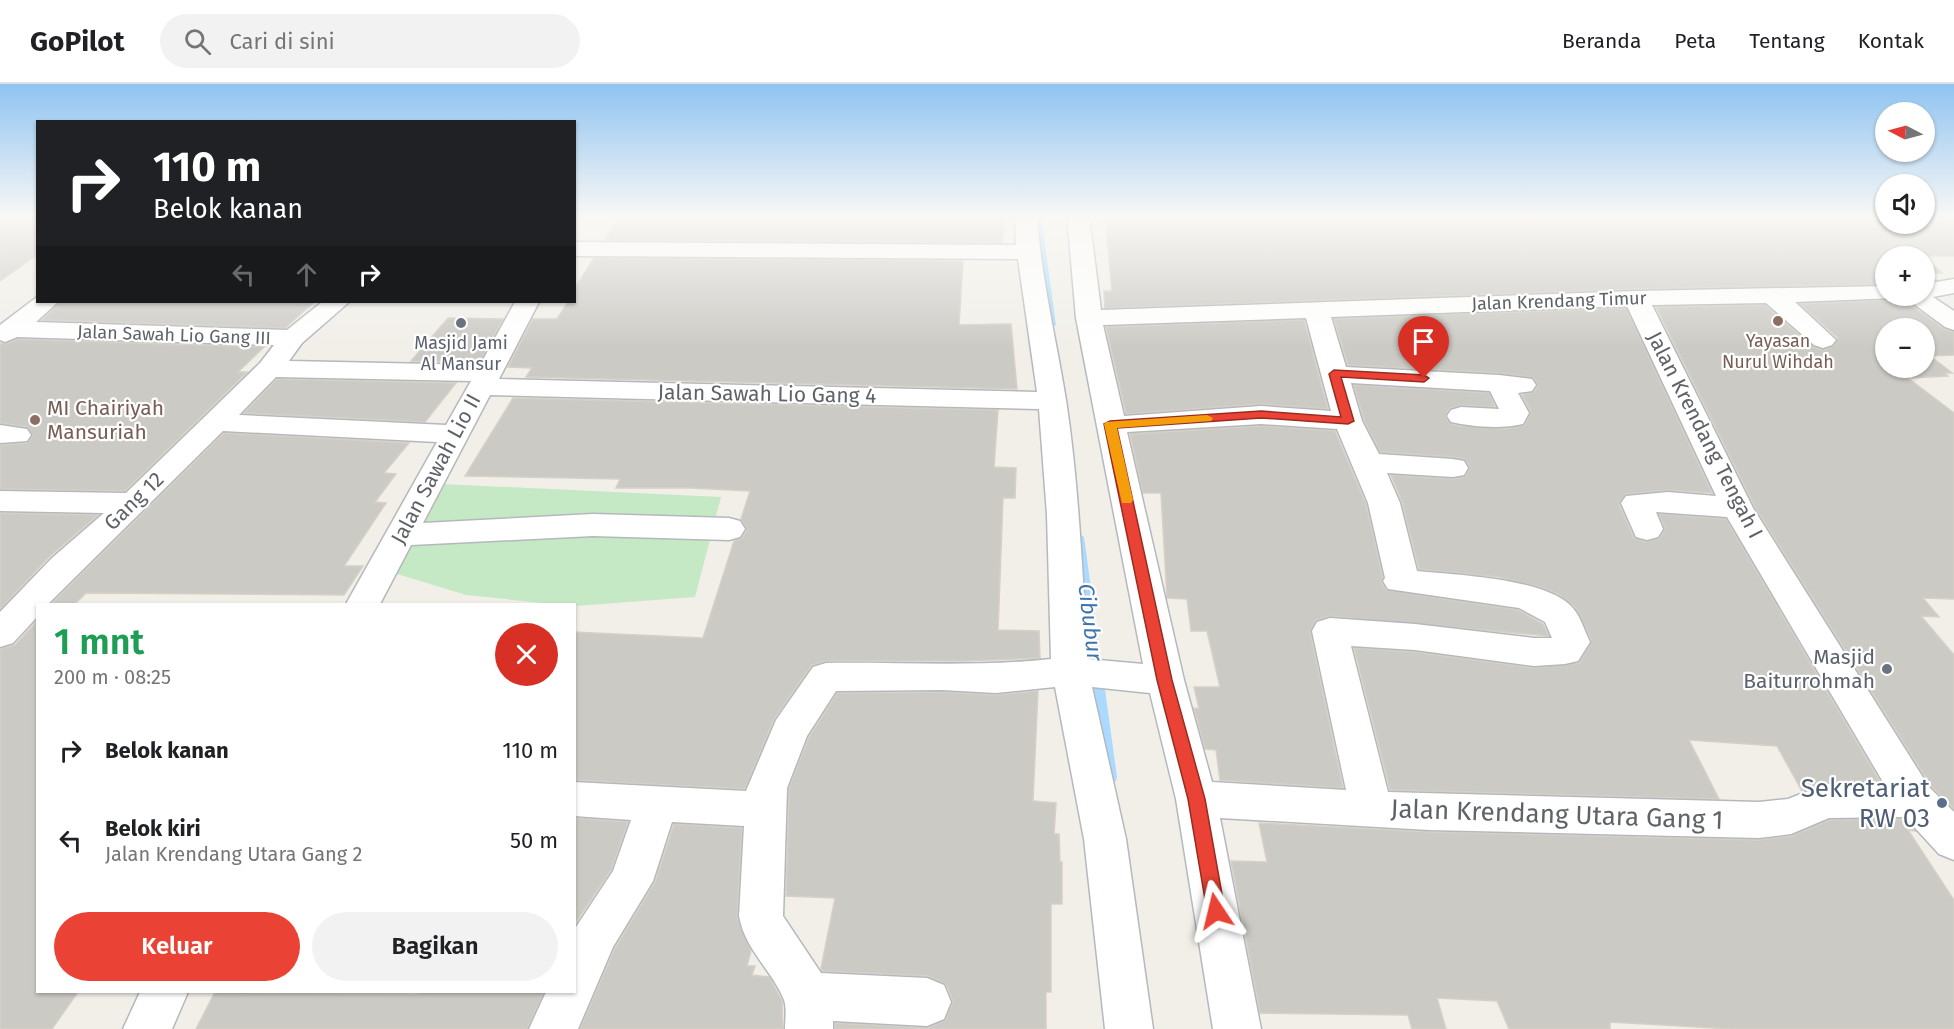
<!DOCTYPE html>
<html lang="id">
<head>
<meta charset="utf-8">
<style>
	body { margin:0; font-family:"Fira Sans",sans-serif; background:#f2f2f2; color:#202124; height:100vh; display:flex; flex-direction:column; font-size:22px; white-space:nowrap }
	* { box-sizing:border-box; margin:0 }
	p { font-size:20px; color:#757577 }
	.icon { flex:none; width:33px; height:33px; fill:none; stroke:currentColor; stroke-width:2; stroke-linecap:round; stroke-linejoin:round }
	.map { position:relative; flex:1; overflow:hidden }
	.panel { position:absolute; left:36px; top:519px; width:540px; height:390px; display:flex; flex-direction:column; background:#fff; border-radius:0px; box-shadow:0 2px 4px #0004 }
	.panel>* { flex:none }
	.top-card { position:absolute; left:36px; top:36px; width:540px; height:183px; border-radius:0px; box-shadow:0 2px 4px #0004; background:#202124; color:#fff; overflow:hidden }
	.needle { width:39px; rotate:276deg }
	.tools { position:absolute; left:1875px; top:18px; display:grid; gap:12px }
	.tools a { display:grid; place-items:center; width:60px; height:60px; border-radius:50%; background:#fff; box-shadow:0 2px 4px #0004; font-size:30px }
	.pin { position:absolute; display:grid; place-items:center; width:51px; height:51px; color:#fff; margin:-62px -26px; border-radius:50% 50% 50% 0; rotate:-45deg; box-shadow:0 0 6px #0007 }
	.pin .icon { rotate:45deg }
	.me { position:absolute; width:66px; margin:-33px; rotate:350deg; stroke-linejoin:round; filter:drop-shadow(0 0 4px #0008) }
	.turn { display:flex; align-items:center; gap:21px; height:126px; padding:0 18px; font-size:27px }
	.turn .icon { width:78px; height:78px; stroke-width:2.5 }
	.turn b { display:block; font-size:42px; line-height:51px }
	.lanes { display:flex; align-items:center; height:57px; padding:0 18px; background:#0003; justify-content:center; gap:30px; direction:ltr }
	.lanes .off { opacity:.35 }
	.round { display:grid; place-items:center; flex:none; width:63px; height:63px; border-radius:32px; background:#f2f2f2 }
	.head { display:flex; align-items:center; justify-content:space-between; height:102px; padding:0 18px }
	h1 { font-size:36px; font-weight:600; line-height:45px; color:#1e9e55 }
	.cta { display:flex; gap:12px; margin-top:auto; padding:12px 18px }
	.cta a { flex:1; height:69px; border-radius:36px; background:#ea4335; color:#fff; font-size:24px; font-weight:600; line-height:69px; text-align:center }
	.cta a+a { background:#f2f2f2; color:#202124 }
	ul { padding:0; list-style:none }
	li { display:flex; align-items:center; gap:18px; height:90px; padding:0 18px }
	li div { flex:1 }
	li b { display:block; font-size:22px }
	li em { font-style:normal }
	header { display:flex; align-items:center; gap:36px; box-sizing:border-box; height:84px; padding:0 30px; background:#fff; border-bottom:2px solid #e0e0e0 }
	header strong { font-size:28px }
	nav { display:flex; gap:33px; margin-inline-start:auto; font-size:21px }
	.search { width:420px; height:54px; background:#f2f2f2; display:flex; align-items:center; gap:15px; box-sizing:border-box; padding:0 21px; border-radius:33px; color:#757577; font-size:22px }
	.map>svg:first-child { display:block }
	.green { fill:#c5e8c5 }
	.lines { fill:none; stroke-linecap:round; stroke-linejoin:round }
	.stream { fill:#aadaff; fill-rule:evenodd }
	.building { fill:#cccac5; stroke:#d6d1c6; stroke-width:1.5; fill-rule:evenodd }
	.minor-casing { stroke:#b5b8bc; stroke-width:3 }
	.minor { fill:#fff; fill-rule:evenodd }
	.route { fill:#ea4335; stroke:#982c22; stroke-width:1.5 }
	.slow { fill:#f59e0b }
	.education-dot { fill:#8d6e63; stroke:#fff; stroke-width:2 }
	.worship-dot { fill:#6b7280; stroke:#fff; stroke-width:2 }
	.service-dot { fill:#5c6f8a; stroke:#fff; stroke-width:2 }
	.labels { text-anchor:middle; stroke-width:4.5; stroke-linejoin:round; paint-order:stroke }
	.far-street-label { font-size:18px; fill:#5f6368; stroke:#fff }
	.far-education-label { font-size:18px; fill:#785e54; stroke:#fff }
	.far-worship-label { font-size:18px; fill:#5b616d; stroke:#fff }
	.street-label { font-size:21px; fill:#5f6368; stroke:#fff }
	.education-label { font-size:21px; fill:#785e54; stroke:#fff; text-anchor:start }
	.worship-label { font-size:21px; fill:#5b616d; stroke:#fff; text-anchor:end }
	.water-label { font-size:22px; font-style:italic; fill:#4174aa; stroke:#fff }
	.near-service-label { font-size:26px; fill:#4e5e75; stroke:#fff; text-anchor:end }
	.near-street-label { font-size:26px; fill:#5f6368; stroke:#fff }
</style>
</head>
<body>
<header>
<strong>GoPilot</strong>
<div class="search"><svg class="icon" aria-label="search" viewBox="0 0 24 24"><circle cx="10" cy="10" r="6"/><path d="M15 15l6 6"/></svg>Cari di sini</div>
<nav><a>Beranda</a><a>Peta</a><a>Tentang</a><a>Kontak</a></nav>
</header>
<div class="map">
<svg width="1954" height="945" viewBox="0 0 1954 945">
	<rect width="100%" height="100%" fill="#f1efe8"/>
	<path class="green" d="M441 400 721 413 695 513 575 522 552 520 466 511 381 485Z"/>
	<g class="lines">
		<path class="stream" d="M1034 131H1041L1056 241 1052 243 1048 241Z
			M1079 450 1084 453 1117 693 1116 697 1111 698 1106 697 1105 693 1074 453Z"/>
	</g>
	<path class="building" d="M0 131H38V170L0 197Z
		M619 131H1005L1002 159 605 156Z
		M1105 131H1886V140H1924V131H1954V172H1886V200L1636 205 1105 224 1104 207H1112Z
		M1924 173 1942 189 1925 188 1934 196 1924 198Z
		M594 174 963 177 959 241 1011 240 1017 305 526 293 532 284 508 283 533 235H557L568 218H574V206Z
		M1898 212 1944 245 1954 248V271L1930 272 1952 289H1944L1948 292 1908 294 1954 329V515L1923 514 1939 533 1921 532 1954 571V725L1931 702 1755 423 1656 223 1765 221 1813 263 1824 266 1834 262 1838 254 1800 220 1895 216ZM1886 244H1924V284H1886Z
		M60 218H314L285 244 42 236Z
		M1626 224 1712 409 1668 406 1626 410 1619 420 1634 454 1646 458 1660 454 1665 444 1659 430 1726 435 1879 696 1826 698 1802 707 1777 662 1689 656 1719 715 1390 706 1354 564 1415 568 1534 584 1579 579 1592 557 1575 523 1558 510 1540 503 1498 493 1419 485 1402 418 1391 391 1453 395 1466 392 1470 383 1464 375 1453 373 1380 368 1364 336 1354 301 1489 309 1495 323 1460 321 1449 325 1445 333 1451 340 1459 342 1506 345 1525 341 1531 328 1522 311 1534 308 1538 302 1534 294 1499 289 1348 281 1334 235Z
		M448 234 503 235 479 279 411 277Z
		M1304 236 1328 325 1261 320 1126 330 1106 243Z
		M17 255 264 263 238 288H247L125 407 0 405V361L27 359 33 352 27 343 0 339V259L6 260Z
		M277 295 456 299 425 338 244 329Z
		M513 314 998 326 994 383 1016 384 1015 414H1003L998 546 1039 547 1040 574 967 577H826L812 581 774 635 745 705 574 696V548L703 554 734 457 742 454 747 446 741 435 750 407 689 404H616L620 395 465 392Z
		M1261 342 1335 347 1366 420 1383 494 1381 498 1386 506 1518 526 1543 540 1549 552 1330 532 1316 536 1310 547 1343 704 1220 696 1216 666 1205 665 1194 624 1199 625 1194 603H1220L1207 547H1191L1187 515 1167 514 1161 409H1143L1130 350Z
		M224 349 409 359 384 389 396 390 375 418 386 419 344 482H363L344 511 86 509 75 520H51Z
		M0 429 98 431 50 472 0 525Z
		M38 536V908H78L52 945H0V565L15 561Z
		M1038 607 1033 717 1056 719 1054 750H1059L1060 778H1062V820H1051V908H1046V945H835V939L928 944 946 936 953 917 946 900 928 892 822 887 821 884 835 814 786 812 789 704 809 653 837 609 942 608 996 611Z
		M574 734 628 738 611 786 574 841Z
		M1904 735 1915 747 1908 746 1954 816V945H1731L1610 938V945H1509L1497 917 1437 914 1446 945H1412L1408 931 1260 929 1231 777 1267 778 1259 739 1429 748 1759 756 1792 752 1829 736Z
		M674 740 742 744 737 833 751 867 747 882H755L752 891 769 893 782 917 783 945H580L615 864 655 798Z
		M215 908 418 910V908H544L527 945H196Z"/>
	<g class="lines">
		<g class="minor-casing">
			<path id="minor" d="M1015 131H1037C1041 194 1056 254 1066 316 1079 401 1082 488 1088 575L1143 580 1076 234 1067 131H1089L1101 226 1636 207 1886 202V212H1896L1895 214 1795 218 1836 256 1832 261 1823 264 1814 261 1766 219 1652 221 1753 424 1929 703 1954 728V776L1939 770 1905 733 1829 734 1791 750 1759 754 1429 746 1220 734 1261 945H1213L1176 715 1150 609 1092 603 1126 755 1153 945H1105L1084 755 1055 603 996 609 942 606 836 607 807 652 787 704 783 832 821 889 927 894 944 901 951 918 944 935 927 942 833 937V945H785C785 937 787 924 784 916 772 886 745 866 739 832L744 742 672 738 653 797 613 863 578 945H529L546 908H574V846L613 787 631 736 574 732V698L746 707 776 636 813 583 826 579C901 578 977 583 1051 575L1047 431 1039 325 490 311 423 439 593 430 729 434 740 437 745 445 740 453 729 456 593 452 411 461 380 520H346L437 358 223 347 48 520H38V532L13 559 0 563V528L52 474 104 429 0 427V407L126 409 260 279 274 261 17 253 5 258 0 256V241L37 213 38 218H58L36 238 287 246 322 218H349L302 259 289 277 480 281 515 218H539L499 295 1037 308 1018 175 574 172V158L1016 161ZM1627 222 1716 412 1668 408 1626 412 1621 419 1636 453 1647 456 1658 453 1663 445 1656 428 1727 433 1883 698 1826 700 1788 715 1759 718 1388 708 1351 562 1415 566 1534 582 1565 580 1578 577 1590 558C1584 546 1580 530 1570 521 1541 494 1456 491 1417 487L1400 419 1387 389 1453 393 1464 391 1468 384 1464 377 1453 375 1379 370 1362 337 1351 299 1490 307 1499 325 1461 323 1451 326 1447 332 1451 338C1472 343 1502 345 1523 340L1529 329 1518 309 1532 307 1536 301 1532 295 1499 291 1346 283 1331 233ZM1306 234 1331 327 1261 322 1124 332 1103 241ZM276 293 471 297 446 341 239 331ZM1261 340 1337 345 1368 419 1385 494 1383 497 1388 505 1519 524 1545 538 1552 554H1534L1415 540 1330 534 1317 538 1312 547 1346 706 1212 698 1184 596 1127 348Z
				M1954 195V209L1933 213 1954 227V246L1945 243 1903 212H1924V200Z
				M0 341 27 345 31 351 27 357 0 359Z
				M140 908H188L172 945H123Z"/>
		</g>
		<use href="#minor" class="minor"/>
	</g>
	<linearGradient id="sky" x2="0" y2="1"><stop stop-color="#8fc3f1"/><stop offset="0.5" stop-color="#f9f8f5"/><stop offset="1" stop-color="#f9f8f5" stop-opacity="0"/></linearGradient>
	<rect width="1954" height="264" fill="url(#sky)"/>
	<path class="route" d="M1334 286 1424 291 1429 294 1424 298 1341 293 1354 337 1348 340 1261 334 1117 344 1172 596 1205 715 1225 827 1222 833 1216 835 1209 833 1207 827 1188 715 1157 596 1104 340 1110 337 1261 327 1341 333 1329 290Z"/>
	<path class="slow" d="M1207 331 1213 334 1211 337 1117 344 1133 416 1131 419H1122L1104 340 1106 338Z"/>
	<g class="education-dot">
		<circle cx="1778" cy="237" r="6"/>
		<circle cx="35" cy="336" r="6"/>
	</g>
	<g class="worship-dot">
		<circle cx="461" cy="239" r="6"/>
		<circle cx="1887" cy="585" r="6"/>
	</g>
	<circle class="service-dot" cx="1942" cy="719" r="6"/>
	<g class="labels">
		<g class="far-street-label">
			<text transform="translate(1559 217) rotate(-2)" y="6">Jalan Krendang Timur</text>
			<text transform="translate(174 251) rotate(2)" y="6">Jalan Sawah Lio Gang III</text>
		</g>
		<g class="far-education-label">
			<text x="1778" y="263">Yayasan<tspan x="1778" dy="21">Nurul Wihdah</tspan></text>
		</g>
		<g class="far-worship-label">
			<text x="461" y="265">Masjid Jami<tspan x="461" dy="21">Al Mansur</tspan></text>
		</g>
		<g class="street-label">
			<text transform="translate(767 310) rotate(1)" y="7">Jalan Sawah Lio Gang 4</text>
			<text transform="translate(1705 351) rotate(63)" y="7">Jalan Krendang Tengah I</text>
			<text transform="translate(436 385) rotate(-62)" y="7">Jalan Sawah Lio II</text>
			<text transform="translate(134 417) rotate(-44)" y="7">Gang 12</text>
		</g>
		<g class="education-label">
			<text x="47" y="331">MI Chairiyah<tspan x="47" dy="24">Mansuriah</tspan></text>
		</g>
		<g class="worship-label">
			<text x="1875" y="580">Masjid<tspan x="1875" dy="24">Baiturrohmah</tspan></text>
		</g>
		<g class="water-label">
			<text transform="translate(1091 538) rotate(83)" y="8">Cibubur</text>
		</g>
		<g class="near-service-label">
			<text x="1930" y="713">Sekretariat<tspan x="1930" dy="30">RW 03</tspan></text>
		</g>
		<g class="near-street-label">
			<text transform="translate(1557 730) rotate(2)" y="9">Jalan Krendang Utara Gang 1</text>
		</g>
	</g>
</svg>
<div class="tools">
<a><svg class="needle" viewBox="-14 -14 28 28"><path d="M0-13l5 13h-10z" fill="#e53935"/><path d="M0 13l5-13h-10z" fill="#757577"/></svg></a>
<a><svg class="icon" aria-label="sound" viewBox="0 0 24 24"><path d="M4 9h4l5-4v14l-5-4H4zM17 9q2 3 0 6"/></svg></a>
<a>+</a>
<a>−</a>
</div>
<div class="pin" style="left:1424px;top:294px;background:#d93025"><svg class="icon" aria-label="arrive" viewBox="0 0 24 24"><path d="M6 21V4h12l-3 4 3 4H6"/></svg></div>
<svg class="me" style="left:1216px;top:827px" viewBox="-20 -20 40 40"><path d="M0-17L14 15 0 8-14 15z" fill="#ea4335" stroke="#fff" stroke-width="4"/></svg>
<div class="top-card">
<div class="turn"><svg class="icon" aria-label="right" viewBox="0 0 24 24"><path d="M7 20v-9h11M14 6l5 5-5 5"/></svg><div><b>110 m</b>Belok kanan</div></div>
<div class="lanes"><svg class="icon off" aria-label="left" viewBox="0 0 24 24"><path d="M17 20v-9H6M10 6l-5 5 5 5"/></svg><svg class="icon off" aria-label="ahead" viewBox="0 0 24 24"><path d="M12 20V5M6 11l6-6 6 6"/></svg><svg class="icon" aria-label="right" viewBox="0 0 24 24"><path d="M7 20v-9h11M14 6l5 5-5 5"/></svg></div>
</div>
<section class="panel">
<div class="head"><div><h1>1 mnt</h1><p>200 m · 08:25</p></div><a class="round" style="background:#d93025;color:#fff"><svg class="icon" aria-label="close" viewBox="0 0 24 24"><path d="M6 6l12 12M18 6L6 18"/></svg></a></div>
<ul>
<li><svg class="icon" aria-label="right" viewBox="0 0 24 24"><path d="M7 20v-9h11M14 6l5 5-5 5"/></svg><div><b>Belok kanan</b></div><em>110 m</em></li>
<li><svg class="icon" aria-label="left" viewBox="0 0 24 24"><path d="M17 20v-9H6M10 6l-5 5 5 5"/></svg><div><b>Belok kiri</b><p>Jalan Krendang Utara Gang 2</p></div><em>50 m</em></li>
</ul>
<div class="cta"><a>Keluar</a><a>Bagikan</a></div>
</section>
</div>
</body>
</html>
